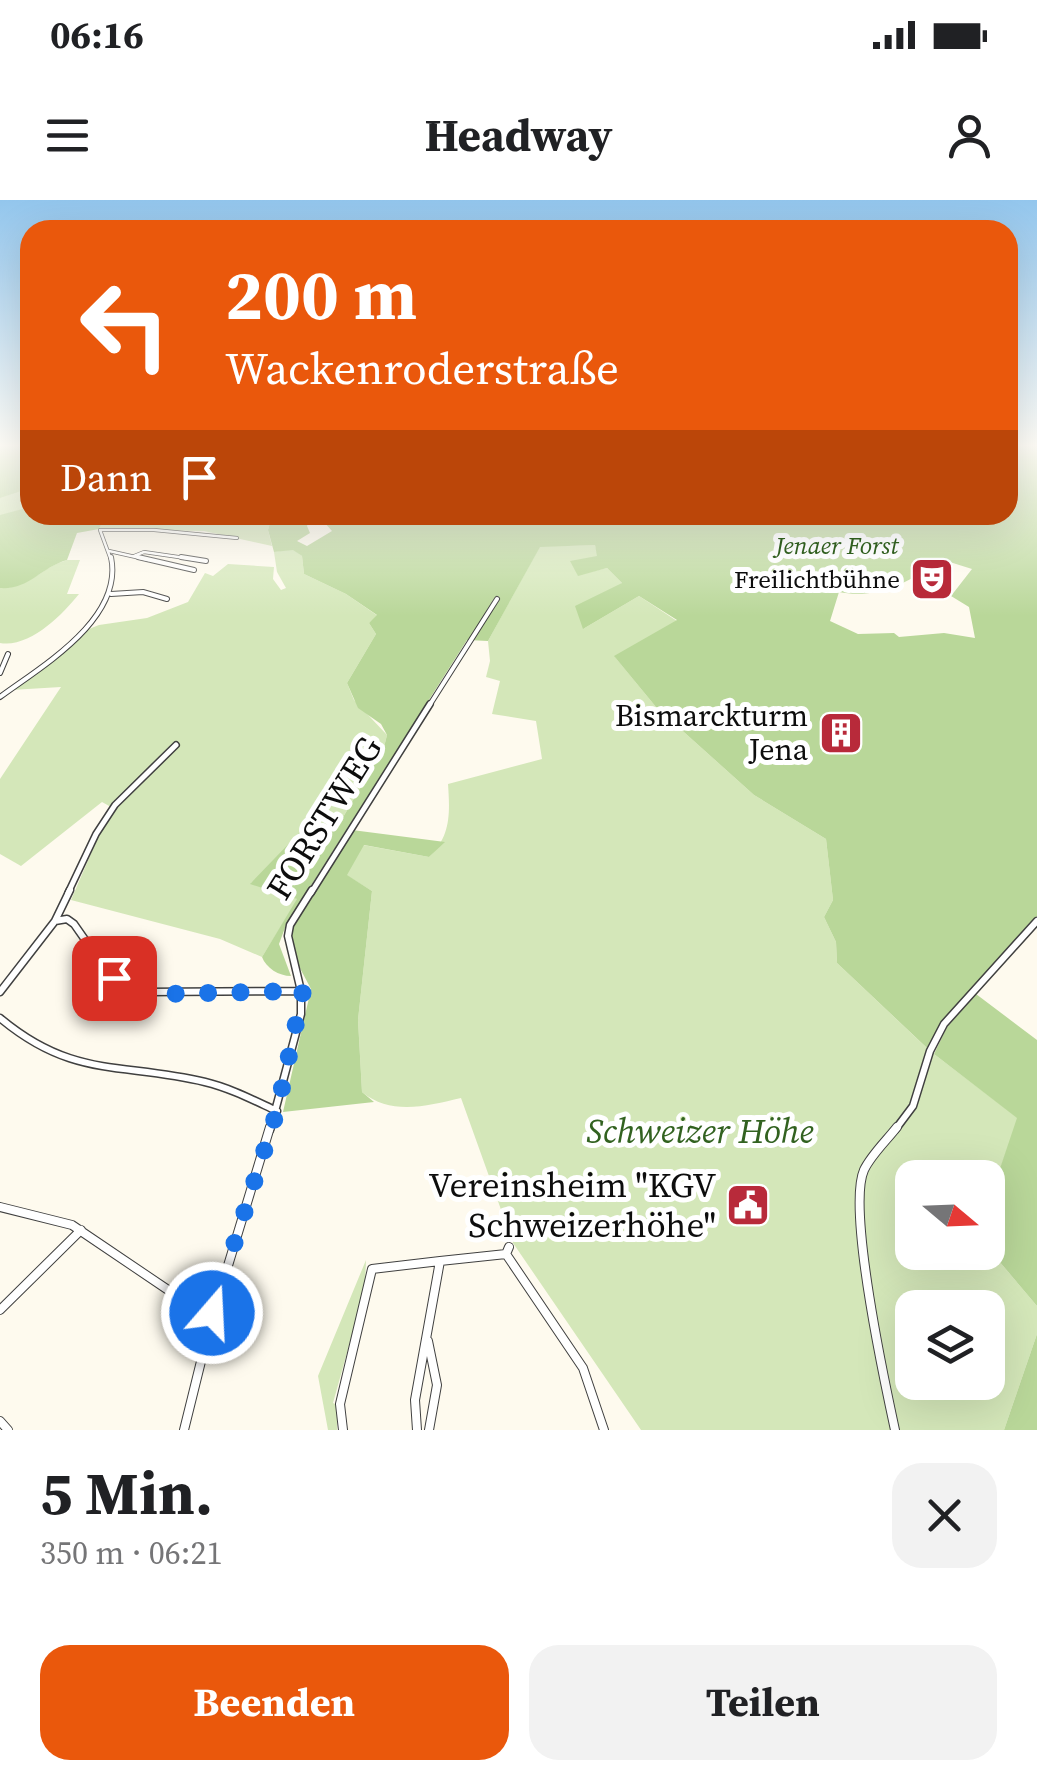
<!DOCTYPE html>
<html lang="de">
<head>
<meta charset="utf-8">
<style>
	body { margin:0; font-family:"Source Serif 4",serif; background:#f2f2f2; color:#202124; height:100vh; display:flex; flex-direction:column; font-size:38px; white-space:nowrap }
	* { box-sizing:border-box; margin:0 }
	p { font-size:32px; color:#757577 }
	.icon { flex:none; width:55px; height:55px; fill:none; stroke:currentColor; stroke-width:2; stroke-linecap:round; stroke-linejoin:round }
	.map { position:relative; height:1230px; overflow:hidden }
	.panel { display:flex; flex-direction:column; background:#fff; flex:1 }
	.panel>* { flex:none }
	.top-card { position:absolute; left:20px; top:20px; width:998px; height:305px; border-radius:30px; box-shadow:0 10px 40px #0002; background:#ea580c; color:#fff; overflow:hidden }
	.needle { width:65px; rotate:109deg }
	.controls { position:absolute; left:895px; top:960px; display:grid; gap:20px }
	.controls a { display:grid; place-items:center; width:110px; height:110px; border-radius:20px; background:#fff; box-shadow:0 10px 40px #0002; font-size:50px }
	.pin { position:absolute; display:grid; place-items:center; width:85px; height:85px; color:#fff; margin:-42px; border-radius:20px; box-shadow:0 5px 15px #0006 }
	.me { position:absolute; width:110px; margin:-55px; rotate:19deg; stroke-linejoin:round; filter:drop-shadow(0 0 8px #0008) }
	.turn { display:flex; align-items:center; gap:35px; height:210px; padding:0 40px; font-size:45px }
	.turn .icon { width:130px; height:130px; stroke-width:2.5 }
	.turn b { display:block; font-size:70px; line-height:85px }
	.then { display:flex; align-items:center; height:95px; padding:0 40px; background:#0003; gap:20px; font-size:38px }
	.round { display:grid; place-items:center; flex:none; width:105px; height:105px; border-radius:30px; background:#f2f2f2 }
	.headline { display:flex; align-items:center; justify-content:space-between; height:170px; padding:0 40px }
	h1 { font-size:60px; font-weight:700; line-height:75px }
	.cta { display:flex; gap:20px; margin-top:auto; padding:20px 40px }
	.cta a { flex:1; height:115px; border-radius:30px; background:#ea580c; color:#fff; font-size:40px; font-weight:700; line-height:115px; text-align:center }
	.cta a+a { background:#f2f2f2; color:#202124 }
	.status { display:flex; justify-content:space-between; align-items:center; height:70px; padding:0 50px; background:#fff; direction:ltr }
	.status svg { height:28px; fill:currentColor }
	header { display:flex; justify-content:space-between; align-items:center; height:130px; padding:0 40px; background:#fff; font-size:45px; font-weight:700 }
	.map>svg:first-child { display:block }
	.green { fill:#d4e7b9; fill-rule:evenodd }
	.forest { fill:#b9d799; fill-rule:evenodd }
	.building { fill:#554e4a }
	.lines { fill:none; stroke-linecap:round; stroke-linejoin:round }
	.street-far4-casing { stroke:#404040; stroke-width:4 }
	.street-far3-casing { stroke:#404040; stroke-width:6 }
	.street-far2-casing { stroke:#404040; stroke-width:8 }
	.street-far1-casing { stroke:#404040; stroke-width:9 }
	.street-casing { stroke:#404040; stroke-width:10 }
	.street-far4 { stroke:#fff; stroke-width:2.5 }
	.street-far3 { stroke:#fff; stroke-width:4 }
	.street-far2 { stroke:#fff; stroke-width:5 }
	.street-far1 { stroke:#fff; stroke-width:6 }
	.street { stroke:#fff; stroke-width:8 }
	.route { stroke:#1a73e8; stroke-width:18; stroke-dasharray:0 32.4 }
	.labels { text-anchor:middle; stroke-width:10; stroke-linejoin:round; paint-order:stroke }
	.far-park-label { font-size:25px; font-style:italic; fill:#326220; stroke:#fff }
	.far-poi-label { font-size:25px; fill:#0d0d0d; stroke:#fff; text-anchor:end }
	.poi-label { font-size:30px; fill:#0d0d0d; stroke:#fff; text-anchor:end }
	.near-street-label { font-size:35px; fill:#0d0d0d; stroke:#fff }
	.near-park-label { font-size:35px; font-style:italic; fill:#326220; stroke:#fff }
	.near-poi-label { font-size:35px; fill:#0d0d0d; stroke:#fff; text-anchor:end }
</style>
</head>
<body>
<div class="status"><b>06:16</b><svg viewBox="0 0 49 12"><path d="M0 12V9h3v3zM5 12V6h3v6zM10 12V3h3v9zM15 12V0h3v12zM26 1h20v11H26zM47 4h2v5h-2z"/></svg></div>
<header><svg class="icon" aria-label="menu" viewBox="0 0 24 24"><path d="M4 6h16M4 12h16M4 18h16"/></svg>Headway<svg class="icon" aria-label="person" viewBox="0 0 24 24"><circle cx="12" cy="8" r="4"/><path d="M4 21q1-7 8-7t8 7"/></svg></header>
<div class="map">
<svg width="1037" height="1230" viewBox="0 0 1037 1230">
	<rect width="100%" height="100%" fill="#fefaee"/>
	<path class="green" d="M0 244H30V315H130L170 324 183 315H272L268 330 272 346 204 331 99 329 101 322 0 338Z
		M595 345 598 356 577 375 607 368 622 383 583 429 639 396 677 421 615 457 656 507 754 595 826 639 833 700 824 717 836 742 837 763 930 851 1018 918 988 1004V978H912V1052H988V1048L1037 1106V1134L1004 1230H641L513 1043 461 898C427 906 391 916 362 892L358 820 372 691 346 675 363 645 429 657C451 636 450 613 448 584L542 559 536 521 492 514 500 481 486 477 490 461 488 441 540 346ZM912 1108H988V1182H912Z
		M293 349 302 356 304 374 346 394 378 416 369 423 376 434 347 483 354 500 387 535 384 547 342 619 251 683 298 699 262 757 220 739 71 700 111 607 102 602 21 666 0 654V579L61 487 11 490 84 431 99 425 147 418 188 402 205 373 213 376 228 364 274 367 273 379 281 390 286 388 277 372 274 352Z
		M67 360H80L67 394H79C62 415 30 448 0 443V388C30 388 40 368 67 360Z
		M366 1060 365 1088 333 1203 337 1205V1230H328L318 1176Z"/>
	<path class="forest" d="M0 244H30V288L0 298Z
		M1008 244H1037V716L941 823 927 848 837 763 836 742 824 717 833 700 826 639 754 595 656 507 614 456 677 420 639 396 583 429 575 406 622 383 607 368 578 376 570 361 597 356 595 345 540 347 488 441 467 440 286 725 279 744 291 776C279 776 266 768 262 757L297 699 250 684 301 631 319 636 342 619 384 547 387 535 381 524 358 508 347 483 376 434 369 423 377 415 346 394 304 374 302 356 293 350 274 352 268 330 272 315H311L307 326 310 333 297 341 307 346 332 331 324 322 353 315H371L391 323 424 315H545V320L563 315H1008ZM937 358 972 369 951 396 969 407 975 438 944 433 899 437 894 433 858 434 830 421 839 392C873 399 912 385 937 358Z
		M30 307V315H105L99 329 77 333 67 360C40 368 29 390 0 388V315Z
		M352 630 445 642 429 657 364 645 347 675 372 691 358 820 362 892 374 902 283 912 311 789 293 755 289 733Z
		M976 794 1037 840V1106L988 1048V1004L1017 918 934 854 947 827Z
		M1037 1134V1230H1004Z"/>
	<path class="building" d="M735 986 767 1009 760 1024 729 1000Z"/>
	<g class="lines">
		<g class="street-far4-casing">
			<path id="street-far4" d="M109 351 149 360
				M134 356 144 352 199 360
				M111 360 100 330H154L237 338"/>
		</g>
		<g class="street-far3-casing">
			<path id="street-far3" d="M138 357 194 370
				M181 357 206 361
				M931 375 939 378
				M111 394 143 392 167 399
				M0 473 8 454
				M0 497C42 466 124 419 111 357
				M429 506 497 399"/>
		</g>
		<g class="street-far2-casing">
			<path id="street-far2" d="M68 693 96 634 115 605 176 545
				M311 693 430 504"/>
		</g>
		<g class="street-far1-casing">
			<path id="street-far1" d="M55 721 67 719 74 724 109 774 145 792 303 791
				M0 792 55 721 70 690
				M0 818C73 879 121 862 205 882 230 888 253 900 277 911
				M270 930 301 814V791L288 736 290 725 312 690
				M895 930 913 906 930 851 944 824 1037 721"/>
		</g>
		<g class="street-casing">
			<path id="street" d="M0 1007 72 1025 177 1096 212 1113
				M509 1047 506 1054 583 1168 604 1230
				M0 1110 81 1030
				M428 1141 437 1185 429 1230
				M0 1221 8 1230
				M184 1230 210 1125 270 927
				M343 1230 340 1204 372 1069 440 1061
				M417 1230 415 1200 440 1061 506 1054
				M895 1230C885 1184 847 1008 864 970 871 955 887 940 897 927"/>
		</g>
		<use href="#street-far4" class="street-far4"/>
		<use href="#street-far3" class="street-far3"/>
		<use href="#street-far2" class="street-far2"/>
		<use href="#street-far1" class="street-far1"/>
		<use href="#street" class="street"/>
	</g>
	<linearGradient id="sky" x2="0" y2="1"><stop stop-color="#93c6ed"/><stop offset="0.59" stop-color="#fffdf7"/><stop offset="1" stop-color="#fffdf7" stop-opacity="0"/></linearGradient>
	<rect width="1037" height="416" fill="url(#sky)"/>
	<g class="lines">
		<path class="route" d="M114 778 146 792 158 794 303 791 277 911 212 1113"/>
	</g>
	<defs>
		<g id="theatre-square" transform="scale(2.25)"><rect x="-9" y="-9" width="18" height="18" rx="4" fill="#b82a3a" stroke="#fff"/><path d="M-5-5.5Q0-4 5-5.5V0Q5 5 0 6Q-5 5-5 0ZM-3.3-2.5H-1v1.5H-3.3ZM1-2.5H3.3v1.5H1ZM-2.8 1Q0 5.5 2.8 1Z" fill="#fff"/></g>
		<g id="building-square" transform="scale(2.25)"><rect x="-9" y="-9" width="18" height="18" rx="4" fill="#b82a3a" stroke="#fff"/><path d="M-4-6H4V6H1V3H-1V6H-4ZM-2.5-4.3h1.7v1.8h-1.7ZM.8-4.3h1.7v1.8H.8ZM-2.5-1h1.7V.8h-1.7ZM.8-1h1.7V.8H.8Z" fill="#fff"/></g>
		<g id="civic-square" transform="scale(2.25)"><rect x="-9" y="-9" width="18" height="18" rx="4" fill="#b82a3a" stroke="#fff"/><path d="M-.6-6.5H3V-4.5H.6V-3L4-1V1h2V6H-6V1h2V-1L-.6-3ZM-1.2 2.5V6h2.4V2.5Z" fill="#fff"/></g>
	</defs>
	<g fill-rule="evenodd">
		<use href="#theatre-square" x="932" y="379"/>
		<use href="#building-square" x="841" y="533"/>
		<use href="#civic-square" x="748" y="1005"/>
	</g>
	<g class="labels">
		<g class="far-park-label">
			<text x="837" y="354">Jenaer Forst</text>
		</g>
		<g class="far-poi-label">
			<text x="900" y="388">Freilichtbühne</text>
		</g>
		<g class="poi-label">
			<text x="808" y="526">Bismarckturm<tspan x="808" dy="34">Jena</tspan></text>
		</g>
		<g class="near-street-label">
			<text transform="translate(324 618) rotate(-58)" y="12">FORSTWEG</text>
		</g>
		<g class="near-park-label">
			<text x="700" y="943">Schweizer Höhe</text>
		</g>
		<g class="near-poi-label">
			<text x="716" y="997">Vereinsheim "KGV<tspan x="716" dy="40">Schweizerhöhe"</tspan></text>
		</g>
	</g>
</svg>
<div class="controls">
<a><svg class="needle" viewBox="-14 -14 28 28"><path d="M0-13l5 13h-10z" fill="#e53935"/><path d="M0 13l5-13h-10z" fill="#757577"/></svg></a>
<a><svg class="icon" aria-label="layers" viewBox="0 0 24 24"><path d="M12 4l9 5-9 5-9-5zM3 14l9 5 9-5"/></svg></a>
</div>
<div class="pin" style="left:114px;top:778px;background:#d93025"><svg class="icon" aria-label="arrive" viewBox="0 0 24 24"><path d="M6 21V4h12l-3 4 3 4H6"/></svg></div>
<svg class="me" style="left:212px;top:1113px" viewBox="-20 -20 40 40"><circle r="17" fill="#1a73e8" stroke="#fff" stroke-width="3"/><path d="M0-11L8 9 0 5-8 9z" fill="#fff"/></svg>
<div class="top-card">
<div class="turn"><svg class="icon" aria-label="left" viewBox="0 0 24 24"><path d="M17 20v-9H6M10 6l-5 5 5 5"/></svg><div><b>200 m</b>Wackenroderstraße</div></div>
<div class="then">Dann<svg class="icon" aria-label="arrive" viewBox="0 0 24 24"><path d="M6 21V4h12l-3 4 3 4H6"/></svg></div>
</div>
</div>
<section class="panel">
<div class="headline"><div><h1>5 Min.</h1><p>350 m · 06:21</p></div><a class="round"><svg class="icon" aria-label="close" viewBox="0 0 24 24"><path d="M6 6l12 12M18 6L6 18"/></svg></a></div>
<div class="cta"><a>Beenden</a><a>Teilen</a></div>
</section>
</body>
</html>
